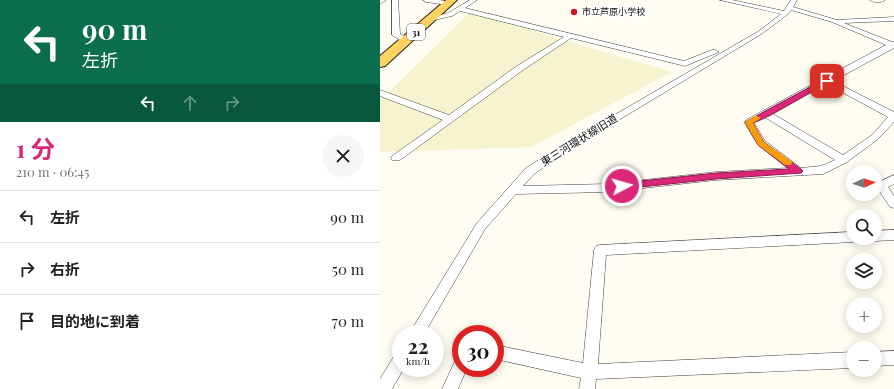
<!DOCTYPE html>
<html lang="ja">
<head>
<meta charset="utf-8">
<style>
	body { margin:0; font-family:"Playfair Display","Noto Sans JP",serif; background:#f6f6f6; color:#222; height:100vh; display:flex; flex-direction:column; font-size:15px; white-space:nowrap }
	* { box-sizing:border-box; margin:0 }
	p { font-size:13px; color:#767676 }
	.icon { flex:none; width:22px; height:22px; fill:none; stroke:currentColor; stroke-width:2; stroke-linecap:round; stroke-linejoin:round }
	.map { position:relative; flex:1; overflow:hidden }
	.drawer { display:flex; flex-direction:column; background:#fff; width:380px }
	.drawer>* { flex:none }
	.hud { background:#0b6e4f; color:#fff; overflow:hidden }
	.needle { width:26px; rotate:86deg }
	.tools { position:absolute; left:466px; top:165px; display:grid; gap:8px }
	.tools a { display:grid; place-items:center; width:36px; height:36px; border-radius:50%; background:#fff; box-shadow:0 2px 10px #0003; font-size:20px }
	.speed { position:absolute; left:12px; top:325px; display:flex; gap:8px; font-size:20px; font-weight:700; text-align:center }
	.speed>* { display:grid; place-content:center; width:52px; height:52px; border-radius:50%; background:#fff; box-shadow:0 2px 10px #0003; line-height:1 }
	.speed small { font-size:10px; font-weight:400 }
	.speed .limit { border:6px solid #d22; background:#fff; color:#111 }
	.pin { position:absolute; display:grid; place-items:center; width:34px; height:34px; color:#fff; margin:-17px; border-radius:8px; box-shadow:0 2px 6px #0006 }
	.me { position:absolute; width:44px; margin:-22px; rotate:84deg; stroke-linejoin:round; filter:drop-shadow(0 0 3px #0008) }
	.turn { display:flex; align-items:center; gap:14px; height:84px; padding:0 16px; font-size:18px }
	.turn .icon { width:52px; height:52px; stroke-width:2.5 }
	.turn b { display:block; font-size:28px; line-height:34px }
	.lanes { display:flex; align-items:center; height:38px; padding:0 16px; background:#0003; justify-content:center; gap:20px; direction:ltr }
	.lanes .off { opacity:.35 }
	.round { display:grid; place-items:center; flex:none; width:42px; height:42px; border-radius:21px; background:#f6f6f6 }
	.summary { display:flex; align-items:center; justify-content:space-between; height:68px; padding:0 16px }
	h1 { font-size:24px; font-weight:700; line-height:30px; color:#db2777 }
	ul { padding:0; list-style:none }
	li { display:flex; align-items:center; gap:12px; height:52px; padding:0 16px; border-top:1px solid #e0e0e0 }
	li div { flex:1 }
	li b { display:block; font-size:15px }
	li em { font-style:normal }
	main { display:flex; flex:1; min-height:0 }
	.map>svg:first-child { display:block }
	.farmland { fill:#f8f3cf }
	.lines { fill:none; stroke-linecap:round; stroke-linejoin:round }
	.minor-casing { stroke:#424242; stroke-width:1 }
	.primary-casing { stroke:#202020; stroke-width:2 }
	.minor { fill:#fff; fill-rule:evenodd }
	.primary { fill:#ffd261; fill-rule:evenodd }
	.route { fill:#db2777; stroke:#8e194d }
	.slow { fill:#f59e0b }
	.poi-dot { fill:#cb1b2b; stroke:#fff; stroke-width:1.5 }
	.labels { text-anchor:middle; stroke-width:4; stroke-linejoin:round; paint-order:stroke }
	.far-poi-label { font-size:9px; fill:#0f0f0f; stroke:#fff; text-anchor:start }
	.shield { fill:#fff; stroke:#575757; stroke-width:1 }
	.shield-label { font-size:10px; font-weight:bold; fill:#0f0f0f }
	.street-label { font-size:11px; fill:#0f0f0f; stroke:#fff }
</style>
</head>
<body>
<main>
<section class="drawer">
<div class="hud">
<div class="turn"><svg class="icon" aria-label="left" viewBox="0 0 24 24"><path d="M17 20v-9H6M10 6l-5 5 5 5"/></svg><div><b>90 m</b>左折</div></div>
<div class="lanes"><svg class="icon" aria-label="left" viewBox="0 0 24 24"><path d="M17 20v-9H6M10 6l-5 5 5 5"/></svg><svg class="icon off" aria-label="ahead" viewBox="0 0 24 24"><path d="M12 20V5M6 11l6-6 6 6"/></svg><svg class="icon off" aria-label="right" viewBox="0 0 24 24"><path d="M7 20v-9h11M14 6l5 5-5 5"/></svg></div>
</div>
<div class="summary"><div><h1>1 分</h1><p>210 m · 06:45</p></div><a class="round"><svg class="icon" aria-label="close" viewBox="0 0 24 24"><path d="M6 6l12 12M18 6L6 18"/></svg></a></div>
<ul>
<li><svg class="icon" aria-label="left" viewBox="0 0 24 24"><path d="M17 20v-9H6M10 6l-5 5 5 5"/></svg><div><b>左折</b></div><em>90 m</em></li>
<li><svg class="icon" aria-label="right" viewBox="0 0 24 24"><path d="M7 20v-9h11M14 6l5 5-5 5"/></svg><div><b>右折</b></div><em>50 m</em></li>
<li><svg class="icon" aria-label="arrive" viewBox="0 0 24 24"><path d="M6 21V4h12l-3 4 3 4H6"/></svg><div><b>目的地に到着</b></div><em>70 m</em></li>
</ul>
</section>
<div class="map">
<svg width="514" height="389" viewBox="0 0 514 389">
	<rect width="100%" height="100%" fill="#fffcf1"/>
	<path class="farmland" d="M90 12 292 72 151 147 0 152V101Z"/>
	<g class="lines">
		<g class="minor-casing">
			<path id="minor" d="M0 0H6L0 4Z
				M12 0H18L20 34 29 38V42H23L12 35Z
				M43 0H60L71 3 68 5 46 2Z
				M90 0H97L85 8 304 61 332 50H335L339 52 305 66 191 38 143 70 20 160H12L11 158 12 156 63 120 0 96V90L69 115 137 66 184 37 80 11 72 16 50 21 47 19 68 13Z
				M340 0H352L404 11 411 0H417L413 7 457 20 514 17V21L464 23 512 42H514V48L453 81 514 112V122L498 139 467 162 443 174 336 180 227 192 136 194 105 229 44 334H29L97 223 146 168 176 149 379 31 401 14ZM411 10 452 22 506 45 366 120 364 122 378 145 408 168 336 172 227 184 143 186 154 174 184 153 383 33 408 14ZM447 84 508 117 492 135 463 155 393 114ZM386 118 455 160 441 166 421 168 385 141 374 123Z
				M490 0H505C502 3 493 3 490 0Z
				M514 175V184L508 187 514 196V208L510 207 496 186 497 183Z
				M514 230V240L495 241 490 238H495V231Z
				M473 232V238H478L477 240 473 242 226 255 218 364 473 352V368L216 379 215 389H199L201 378 115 359V345L203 363 214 250 216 246 220 245Z
				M21 351V368H24L12 389H0V379L16 353Z
				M514 351V365L495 366V352Z
				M81 356V368H87L78 389H62L76 359Z"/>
		</g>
		<g class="primary-casing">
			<path id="primary" d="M66 0H77L5 66 0 67V56Z"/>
		</g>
		<use href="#minor" class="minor"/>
		<use href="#primary" class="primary"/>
	</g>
	<path class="route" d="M445 79 451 81 389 116 373 123 384 142 421 169 423 171 421 173 336 179 242 189 238 186 242 183 336 173 409 169 378 145 365 122Z"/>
	<path class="slow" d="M375 116H377L381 118 373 123 384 142 411 161 412 163 411 165H405L378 145 365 122Z"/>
	<circle class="poi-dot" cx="194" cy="12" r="4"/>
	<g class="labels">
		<g class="far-poi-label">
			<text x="202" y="15">市立芦原小学校</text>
		</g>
		<rect class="shield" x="27" y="24" width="18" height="16" rx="3"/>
		<g class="shield-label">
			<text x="36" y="36">31</text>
		</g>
		<g class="street-label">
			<text transform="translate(199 140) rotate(-32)" y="4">東三河環状線旧道</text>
		</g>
	</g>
</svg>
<div class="tools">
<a><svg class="needle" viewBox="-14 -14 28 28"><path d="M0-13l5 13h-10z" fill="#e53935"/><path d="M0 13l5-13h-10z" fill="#767676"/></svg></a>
<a><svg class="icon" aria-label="search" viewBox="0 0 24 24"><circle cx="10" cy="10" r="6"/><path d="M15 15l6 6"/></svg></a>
<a><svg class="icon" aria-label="layers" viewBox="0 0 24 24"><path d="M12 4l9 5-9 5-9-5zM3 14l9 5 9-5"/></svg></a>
<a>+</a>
<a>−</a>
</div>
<div class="speed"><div>22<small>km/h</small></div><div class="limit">30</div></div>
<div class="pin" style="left:447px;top:81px;background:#d93025"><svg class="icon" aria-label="arrive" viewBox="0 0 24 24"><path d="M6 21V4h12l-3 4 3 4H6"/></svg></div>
<svg class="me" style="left:242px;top:186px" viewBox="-20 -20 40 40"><circle r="17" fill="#db2777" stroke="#fff" stroke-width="3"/><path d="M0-11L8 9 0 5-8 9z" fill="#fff"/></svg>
</div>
</main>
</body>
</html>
